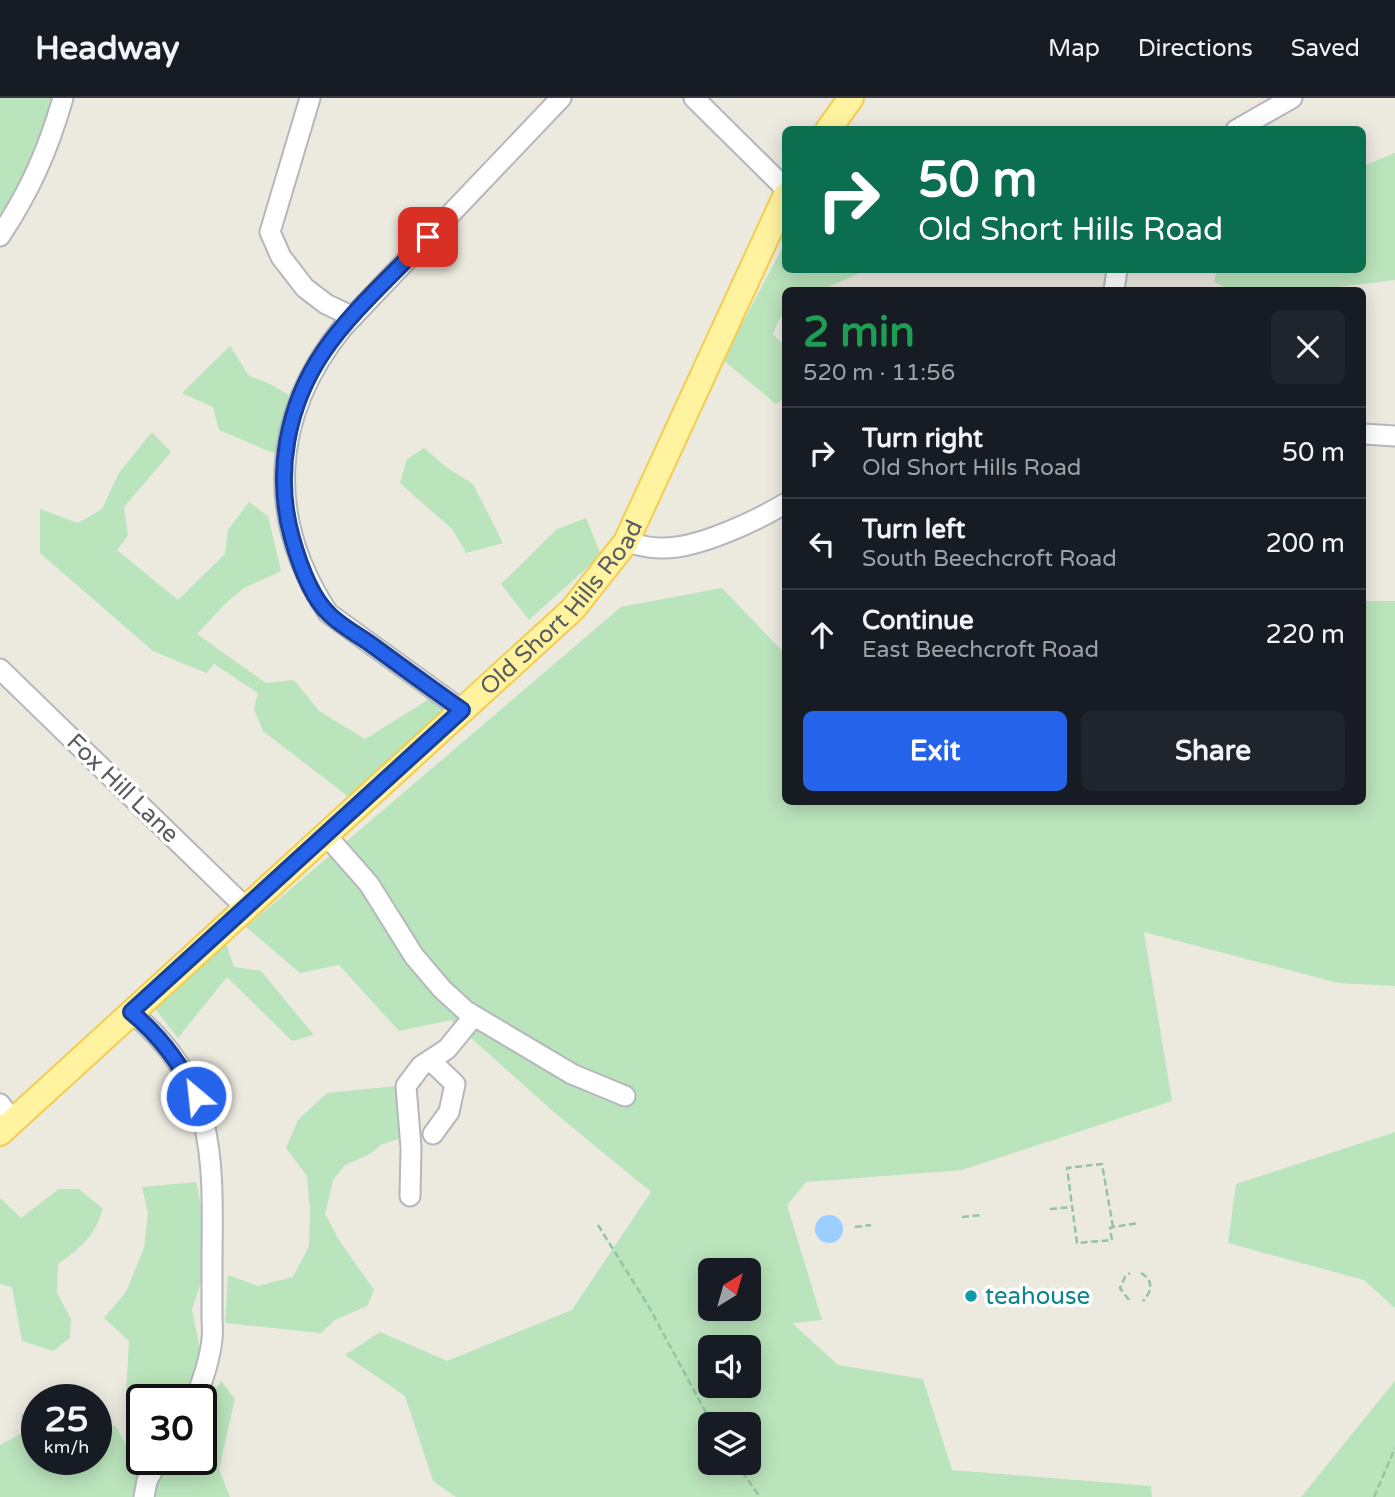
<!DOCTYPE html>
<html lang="en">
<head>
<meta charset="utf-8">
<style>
	body { margin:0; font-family:"Varela Round",sans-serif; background:#20242c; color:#f1f3f6; height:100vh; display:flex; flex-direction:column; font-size:26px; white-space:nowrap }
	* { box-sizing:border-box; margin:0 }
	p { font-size:23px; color:#9ea1a6 }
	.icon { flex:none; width:38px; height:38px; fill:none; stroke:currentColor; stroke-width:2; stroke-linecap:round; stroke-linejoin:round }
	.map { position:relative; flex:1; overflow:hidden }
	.sheet { position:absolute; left:782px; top:189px; width:584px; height:518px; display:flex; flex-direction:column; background:#171b24; border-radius:10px; box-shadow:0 4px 18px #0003 }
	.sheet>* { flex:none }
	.guide { position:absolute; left:782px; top:28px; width:584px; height:147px; border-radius:10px; box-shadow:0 4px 18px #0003; background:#0b6e4f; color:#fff; overflow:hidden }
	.needle { width:46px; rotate:37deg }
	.fabs { position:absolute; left:698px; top:1160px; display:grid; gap:14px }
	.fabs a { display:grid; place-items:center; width:63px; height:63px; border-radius:10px; background:#171b24; box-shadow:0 4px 18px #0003; font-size:35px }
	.speed { position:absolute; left:21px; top:1286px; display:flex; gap:14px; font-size:35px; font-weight:700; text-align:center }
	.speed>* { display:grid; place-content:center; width:91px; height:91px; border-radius:50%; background:#171b24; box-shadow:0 4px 18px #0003; line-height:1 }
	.speed small { font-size:18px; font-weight:400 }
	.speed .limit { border:4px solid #111; border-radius:10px; background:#fff; color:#111 }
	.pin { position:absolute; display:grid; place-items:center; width:60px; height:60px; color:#fff; margin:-30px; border-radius:14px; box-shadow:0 4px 10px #0006 }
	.me { position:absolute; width:77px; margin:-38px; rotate:332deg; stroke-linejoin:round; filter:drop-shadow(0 0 5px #0008) }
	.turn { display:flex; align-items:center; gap:24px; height:147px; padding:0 21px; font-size:32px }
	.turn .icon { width:91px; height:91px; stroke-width:2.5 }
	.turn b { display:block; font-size:49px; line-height:60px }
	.round { display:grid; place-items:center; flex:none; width:74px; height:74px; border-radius:10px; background:#20242c }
	.headline { display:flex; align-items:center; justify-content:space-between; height:119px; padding:0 21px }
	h1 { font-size:42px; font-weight:800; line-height:52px; color:#1e9e55 }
	.action { display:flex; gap:14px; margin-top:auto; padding:14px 21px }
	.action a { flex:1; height:80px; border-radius:10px; background:#2563eb; color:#fff; font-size:28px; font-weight:800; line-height:80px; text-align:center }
	.action a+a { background:#20242c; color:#f1f3f6 }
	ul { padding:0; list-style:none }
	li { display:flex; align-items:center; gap:21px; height:91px; padding:0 21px; border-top:2px solid #363941 }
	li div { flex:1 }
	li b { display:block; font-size:26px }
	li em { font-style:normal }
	header { display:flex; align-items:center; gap:42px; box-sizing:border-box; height:98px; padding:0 35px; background:#171b24; border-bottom:2px solid #363941 }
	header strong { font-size:33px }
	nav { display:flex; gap:38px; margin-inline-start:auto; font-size:24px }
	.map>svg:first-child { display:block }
	.green { fill:#bae4bb; fill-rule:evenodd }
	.water { fill:#9bcfff }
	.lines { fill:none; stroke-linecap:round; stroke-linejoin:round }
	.minor-casing { stroke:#b5b7bc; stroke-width:23 }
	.major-casing { stroke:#f3cc50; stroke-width:28 }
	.path { stroke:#93c5a3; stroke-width:2.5; stroke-dasharray:7 3.5; stroke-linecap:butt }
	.minor { stroke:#fff; stroke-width:19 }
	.major { stroke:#fff3a0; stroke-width:24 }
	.route-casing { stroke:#184099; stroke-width:18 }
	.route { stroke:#2563eb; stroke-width:12 }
	.culture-dot { fill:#0f9aa8; stroke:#fff; stroke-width:2.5 }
	.labels { text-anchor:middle; stroke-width:7; stroke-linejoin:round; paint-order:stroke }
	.street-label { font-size:24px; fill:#585b60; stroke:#fff }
	.culture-label { font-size:24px; fill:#0d838f; stroke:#fff; text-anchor:start }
</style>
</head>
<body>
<header>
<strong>Headway</strong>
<nav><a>Map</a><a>Directions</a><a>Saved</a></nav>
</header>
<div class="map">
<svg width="1395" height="1399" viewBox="0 0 1395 1399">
	<rect width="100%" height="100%" fill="#ece9df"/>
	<path class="green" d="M0 0H60L0 143Z
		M1395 55V182L1311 192H1229L1214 184 1217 172H1363V68Z
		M786 143V172H858L862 174 821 192H786V215L780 220 773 236 786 249V299L776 306 723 262Z
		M230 248 249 278 266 284 289 297 276 356 219 332 213 309 182 295Z
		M152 334 171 354 124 409 128 437 117 452 178 502 225 456 228 432 249 404 268 418 281 473 244 490 227 504 197 536 266 585 294 582 319 613 365 641 431 600 452 614 350 700 263 633 254 611 258 595 214 566 206 575 153 553 40 455V411L78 425 102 411 119 375Z
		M424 350 446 369 473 386 503 445 466 455 453 432 400 385 407 361Z
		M586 420 601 457 529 522 501 486 557 431Z
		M722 490 786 557V704H1363V503H1395V888L1338 885 1144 834 1172 1003 962 1072 806 1084 787 1107 822 1222 792 1225 838 1267 923 1281 952 1372 1151 1388 1152 1399H456L433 1383 405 1298 345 1257 380 1234 447 1263 572 1212 651 1094 555 1015 451 922 399 933 339 867 300 875 246 829 621 509ZM710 1172H749V1211H710ZM710 1250H749V1288H710ZM710 1326H749V1365H710Z
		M224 839 234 869 261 873 314 937 292 943 227 879 178 940 153 908Z
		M397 988 402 1040 382 1046 370 1056 345 1067 333 1082 325 1116 339 1142 374 1192 367 1208 335 1222 321 1235 225 1225 228 1177 258 1188 293 1179 309 1148 310 1113 307 1078 286 1050 298 1022 327 995Z
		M1395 1034V1210L1364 1182 1228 1145 1236 1086Z
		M196 1084 205 1125 203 1178 192 1212 200 1251 192 1300 190 1302H142V1313L126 1294 129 1243 104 1220 126 1194 144 1150 148 1115 142 1089Z
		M59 1091H79L103 1111C93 1140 83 1148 58 1166L57 1195 71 1221 70 1240 53 1253 22 1243 12 1189 0 1186V1100L21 1120Z
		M221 1283 235 1301 219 1371 230 1399H0V1347L22 1335 21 1315 37 1318V1362H96V1321L116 1329 140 1370 158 1375 169 1362H201V1315Z
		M1395 1283V1399H1301Z"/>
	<path class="water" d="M815 1131a14 14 0 1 1 28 0a14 14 0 1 1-28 0Z"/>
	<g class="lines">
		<g class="minor-casing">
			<path id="minor" d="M310 0 270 134 281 159 305 190 326 206 353 219
				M694 0 786 91
				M1236 32 1292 0
				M0 138C30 93 48 52 63 0
				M1114 192 1117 172
				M1363 336 1395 338
				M626 444C639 447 651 451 664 450 699 450 756 423 786 405
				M0 571 245 809
				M462 612 328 515C265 419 271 318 343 229L561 0
				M325 736 369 786 414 858 442 891 466 913 572 976 625 998
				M131 914C217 985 213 1060 212 1161 212 1180 212 1200 212 1219 212 1226 213 1234 212 1241 210 1262 203 1282 195 1302
				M430 962 455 986 449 1014 433 1036
				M0 1006 13 1023
				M410 1098 411 1050 406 988 421 968 447 951 474 918
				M144 1399 147 1383 158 1362"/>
		</g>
		<g class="major-casing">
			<g id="major">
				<path d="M828 32 851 0"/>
				<path id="s1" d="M0 1035 573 511 626 444 786 97"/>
			</g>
		</g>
		<path class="path" d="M1050 1111 1073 1109
			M962 1119 983 1117
			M598 1127 649 1209 712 1326
			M855 1129 871 1127
			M1113 1129 1102 1066 1067 1070 1077 1145 1112 1142 1110 1130 1113 1129 1139 1125
			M1141 1175C1154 1182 1152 1194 1143 1203
			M1129 1202 1120 1190 1125 1179 1130 1175
			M736 1365 760 1399
			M1374 1399 1395 1350"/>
		<use href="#minor" class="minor"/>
		<use href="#major" class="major"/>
	</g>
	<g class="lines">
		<g class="route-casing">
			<path id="route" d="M196 998C180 964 160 938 131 914L462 612C432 591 402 569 372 547 358 537 341 528 329 516 310 498 299 465 292 440 274 376 287 307 324 253 352 212 395 175 428 139"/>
		</g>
		<use href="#route" class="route"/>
	</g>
	<circle class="culture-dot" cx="971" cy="1198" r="7"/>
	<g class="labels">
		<g class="street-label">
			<text dy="8" stroke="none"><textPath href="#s1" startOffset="770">Old Short Hills Road</textPath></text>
			<text transform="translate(123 690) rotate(44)" y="8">Fox Hill Lane</text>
		</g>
		<g class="culture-label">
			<text x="985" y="1206">teahouse</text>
		</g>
	</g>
</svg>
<div class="fabs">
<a><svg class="needle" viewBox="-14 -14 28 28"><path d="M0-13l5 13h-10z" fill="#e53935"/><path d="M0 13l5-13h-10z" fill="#9ea1a6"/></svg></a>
<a><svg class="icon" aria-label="sound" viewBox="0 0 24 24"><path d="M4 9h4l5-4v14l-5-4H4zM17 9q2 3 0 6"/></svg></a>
<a><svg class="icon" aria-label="layers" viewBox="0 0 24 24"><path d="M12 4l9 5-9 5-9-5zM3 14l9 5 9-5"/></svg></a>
</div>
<div class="speed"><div>25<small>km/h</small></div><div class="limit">30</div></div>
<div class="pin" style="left:428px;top:139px;background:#d93025"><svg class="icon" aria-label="arrive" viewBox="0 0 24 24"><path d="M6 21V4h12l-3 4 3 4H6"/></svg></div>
<svg class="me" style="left:196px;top:998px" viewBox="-20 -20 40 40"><circle r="17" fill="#2563eb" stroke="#fff" stroke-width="3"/><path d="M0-11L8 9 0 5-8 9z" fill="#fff"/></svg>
<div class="guide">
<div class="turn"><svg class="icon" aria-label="right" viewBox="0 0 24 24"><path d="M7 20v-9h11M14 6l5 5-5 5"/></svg><div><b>50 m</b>Old Short Hills Road</div></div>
</div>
<section class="sheet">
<div class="headline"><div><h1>2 min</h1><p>520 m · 11:56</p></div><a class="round"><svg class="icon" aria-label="close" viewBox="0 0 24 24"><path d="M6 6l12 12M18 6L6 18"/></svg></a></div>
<ul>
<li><svg class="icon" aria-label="right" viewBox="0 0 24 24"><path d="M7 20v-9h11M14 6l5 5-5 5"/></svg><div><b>Turn right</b><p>Old Short Hills Road</p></div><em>50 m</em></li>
<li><svg class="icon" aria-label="left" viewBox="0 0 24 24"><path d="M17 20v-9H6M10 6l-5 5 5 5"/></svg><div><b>Turn left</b><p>South Beechcroft Road</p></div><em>200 m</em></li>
<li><svg class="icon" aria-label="ahead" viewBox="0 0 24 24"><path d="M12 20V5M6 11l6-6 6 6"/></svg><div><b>Continue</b><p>East Beechcroft Road</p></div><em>220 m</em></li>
</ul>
<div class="action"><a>Exit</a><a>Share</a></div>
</section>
</div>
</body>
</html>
